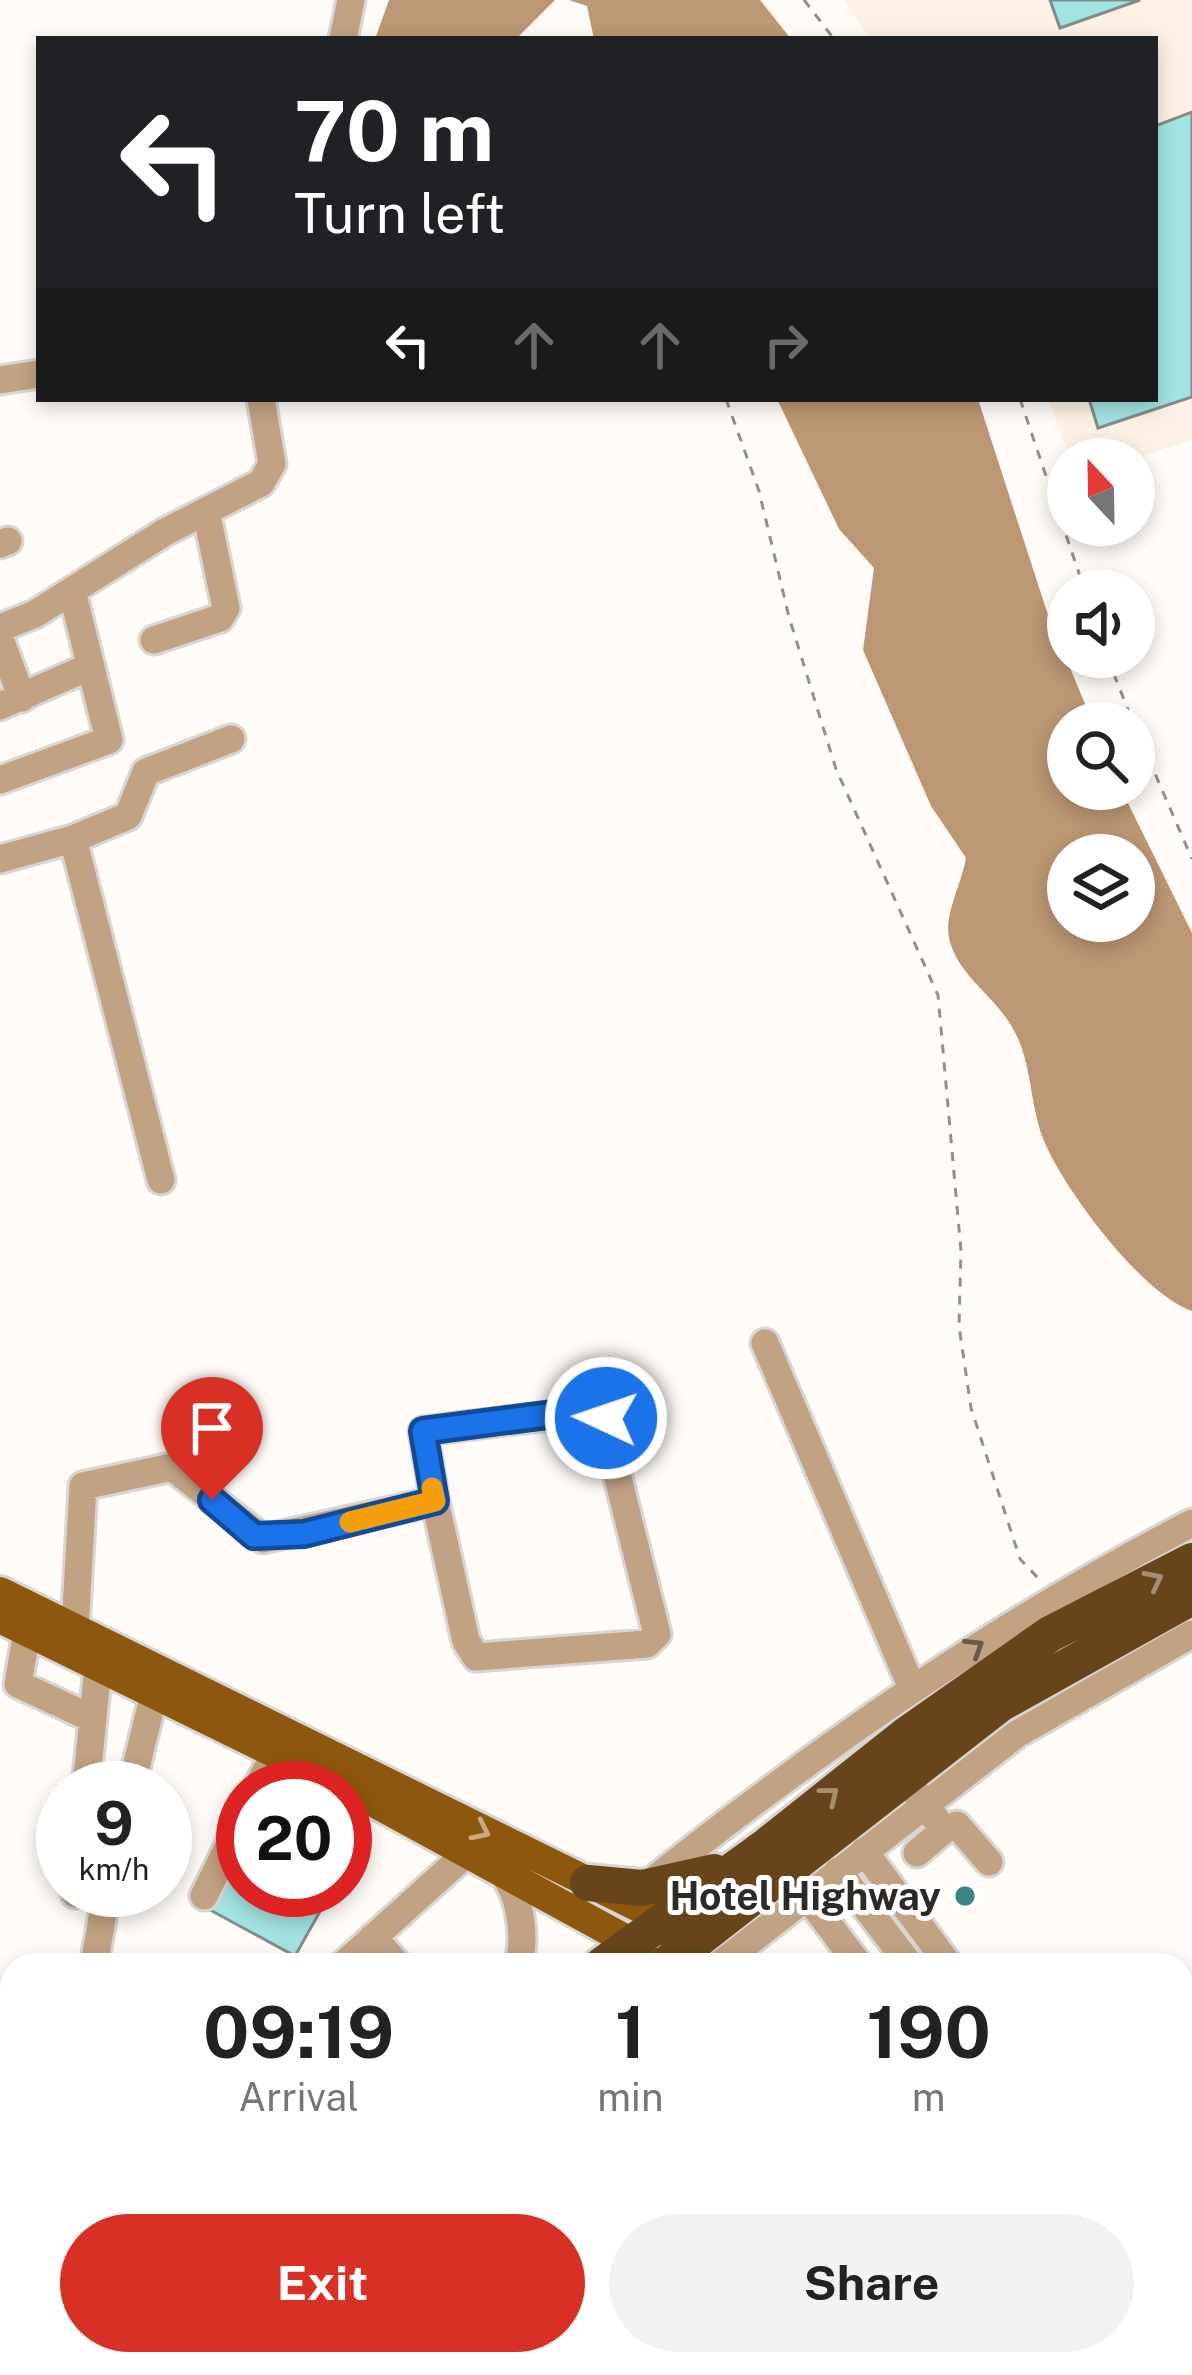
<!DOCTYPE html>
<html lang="en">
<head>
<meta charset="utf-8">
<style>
	body { margin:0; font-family:"Public Sans",sans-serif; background:#f2f2f2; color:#222; height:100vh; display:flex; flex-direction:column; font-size:45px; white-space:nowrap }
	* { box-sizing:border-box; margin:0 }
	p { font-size:39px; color:#767676 }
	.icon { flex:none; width:66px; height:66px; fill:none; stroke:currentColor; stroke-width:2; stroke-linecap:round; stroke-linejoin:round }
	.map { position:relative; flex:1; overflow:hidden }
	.sheet { position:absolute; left:0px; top:1953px; width:1194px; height:423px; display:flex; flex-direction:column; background:#fff; border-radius:36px 36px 0 0; box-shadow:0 6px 18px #0003 }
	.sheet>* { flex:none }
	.guide { position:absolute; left:36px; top:36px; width:1122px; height:366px; border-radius:0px; box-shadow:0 6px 18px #0003; background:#202124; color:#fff; overflow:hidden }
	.needle { width:78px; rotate:338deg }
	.fabs { position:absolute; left:1047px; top:438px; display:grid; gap:24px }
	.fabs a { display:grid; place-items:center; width:108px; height:108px; border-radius:50%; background:#fff; box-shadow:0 6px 18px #0003; font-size:60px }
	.speed { position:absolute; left:36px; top:1761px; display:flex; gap:24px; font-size:60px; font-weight:700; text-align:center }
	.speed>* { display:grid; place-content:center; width:156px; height:156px; border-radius:50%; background:#fff; box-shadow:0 6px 18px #0003; line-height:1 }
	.speed small { font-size:30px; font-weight:400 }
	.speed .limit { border:18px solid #d22; background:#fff; color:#111 }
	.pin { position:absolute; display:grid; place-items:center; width:102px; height:102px; color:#fff; margin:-123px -51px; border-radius:50% 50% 50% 0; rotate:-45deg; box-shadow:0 0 12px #0007 }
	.pin .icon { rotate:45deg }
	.me { position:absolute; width:132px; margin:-66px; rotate:273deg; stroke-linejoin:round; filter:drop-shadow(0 0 9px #0008) }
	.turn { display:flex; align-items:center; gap:42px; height:252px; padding:0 60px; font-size:54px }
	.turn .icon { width:156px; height:156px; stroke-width:2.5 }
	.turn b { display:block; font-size:84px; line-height:102px }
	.lanes { display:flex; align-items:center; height:114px; padding:0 60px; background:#0003; justify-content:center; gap:60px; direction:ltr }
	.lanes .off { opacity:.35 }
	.eta { display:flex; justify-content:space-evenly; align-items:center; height:204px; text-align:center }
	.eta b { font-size:72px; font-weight:700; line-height:84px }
	.cta { display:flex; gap:24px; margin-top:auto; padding:24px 60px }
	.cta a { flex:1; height:138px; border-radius:72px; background:#d93025; color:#fff; font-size:48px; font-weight:700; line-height:138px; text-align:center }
	.cta a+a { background:#f2f2f2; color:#222 }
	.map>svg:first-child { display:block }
	.built { fill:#fdf0e4 }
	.water { fill:#bb9773; fill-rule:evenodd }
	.building { fill:#a2e4e2; stroke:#828c8b; stroke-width:3 }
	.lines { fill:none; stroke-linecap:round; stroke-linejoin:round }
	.minor-casing { stroke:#d9d5d2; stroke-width:33 }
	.major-casing { stroke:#d9d5d2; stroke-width:36 }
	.highway-casing { stroke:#d9d5d2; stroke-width:42 }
	.path { stroke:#938f8c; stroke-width:3; stroke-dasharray:9 9; stroke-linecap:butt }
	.minor { stroke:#c1a283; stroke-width:27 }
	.major { stroke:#8d570d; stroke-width:30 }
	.highway { stroke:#68441a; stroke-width:36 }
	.oneway { stroke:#a48f76 }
	.oneway2 { stroke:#68594c }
	.oneway3 { stroke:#c6ab86 }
	.route-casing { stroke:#114b97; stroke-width:30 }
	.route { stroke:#1a73e8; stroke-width:21 }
	.slow { stroke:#f59e0b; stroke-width:21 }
	.poi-dot { fill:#3e8685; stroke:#fff; stroke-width:4.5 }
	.labels { text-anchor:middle; stroke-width:10; stroke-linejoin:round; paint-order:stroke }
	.poi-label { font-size:39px; font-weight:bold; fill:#2c2927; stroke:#fff; text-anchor:end }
</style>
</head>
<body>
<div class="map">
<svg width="1192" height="2375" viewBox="0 0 1192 2375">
	<rect width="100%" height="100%" fill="#fffbf7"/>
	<path class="built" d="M844 0H1192V440L1133 459H1071L1048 399H1155V39H871Z"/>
	<path class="water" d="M389 0H555L516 39H375Z
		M569 0H760L791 39H594L587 6Z
		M777 399H978L1048 615 1093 723H1068V789H1121L1192 933V1311C1142 1294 1065 1191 1044 1141 1029 1105 1033 1062 1012 1027 994 995 957 975 949 938 944 914 962 883 966 858L931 806 863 650 874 568 839 529ZM1068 855H1134V921H1068Z"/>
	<path class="building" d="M1050 0H1140L1060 28Z
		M1192 112V397L1098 428 1089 399H1155V126Z
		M243 1850V1890H332L295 1956 210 1910Z
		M648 2364H705L714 2375H657Z"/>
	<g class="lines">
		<g class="minor-casing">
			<path id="minor" d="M343 39 351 0
				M0 380 39 374
				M0 544 8 541
				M0 628 35 614 165 532 261 483 272 464 261 399
				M0 639 22 698
				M154 640 220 618 226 608 206 511
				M0 706 91 666
				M0 780 109 740 72 591
				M73 839 128 816 146 772 231 739
				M0 859 73 839 161 1180
				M765 1343 912 1688
				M75 1629 83 1486 172 1467 263 1539 435 1501 466 1641 476 1657 647 1644 657 1634 601 1410 423 1431 435 1501
				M27 1632 18 1684 93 1719
				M86 1788 98 1667
				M131 1788 154 1694
				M257 1788 283 1738
				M913 1789 944 1830 957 1825 989 1862
				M864 1851 949 1965
				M917 1853 944 1830
				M498 1868C520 1890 527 1936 518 1965
				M838 1871 910 1965
				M646 1886C817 1749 997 1624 1192 1523
				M75 1894 76 1890
				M806 1895 859 1965
				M204 1896 243 1817
				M373 1937 398 1965
				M94 1965 107 1890
				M343 1965 468 1852
				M719 1965 1017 1734 1192 1634
				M436 2364 456 2375
				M598 2364 607 2375
				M44 2375 57 2364
				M205 2375 218 2364"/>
		</g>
		<g class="major-casing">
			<path id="major" d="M0 1592 645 1910 676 1939
				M0 1618 363 1796 630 1942 652 1965"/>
		</g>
		<g class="highway-casing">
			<path id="highway" d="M588 1883 642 1888 714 1872
				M602 1965 765 1847 906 1735 1050 1634 1192 1561
				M665 1965 1000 1704 1192 1597
				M98 2375 112 2364
				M153 2375 166 2364"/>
		</g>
		<path class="path" d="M804 0 834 39
			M726 399 759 491 789 617 836 769 938 995 961 1251 959 1326 971 1408 1020 1559 1039 1579
			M1020 399 1085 591
			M1107 657 1133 722
			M1134 725 1192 859"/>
		<use href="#minor" class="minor"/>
		<use href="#major" class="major"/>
		<use href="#highway" class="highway"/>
	</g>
	<defs><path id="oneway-chevron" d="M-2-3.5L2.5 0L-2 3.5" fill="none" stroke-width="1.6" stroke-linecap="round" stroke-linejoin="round" transform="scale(3)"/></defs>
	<g class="oneway">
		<use href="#oneway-chevron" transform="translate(1154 1580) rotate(-27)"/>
		<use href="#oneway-chevron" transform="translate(830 1795) rotate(-39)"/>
	</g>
	<use class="oneway2" href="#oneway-chevron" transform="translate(975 1647) rotate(-32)"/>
	<use class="oneway3" href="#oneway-chevron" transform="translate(481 1831) rotate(26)"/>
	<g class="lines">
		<g class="route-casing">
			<path id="route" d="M212 1500 254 1536 304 1534 435 1501 423 1431 593 1409 606 1418"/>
		</g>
		<use href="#route" class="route"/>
		<path class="slow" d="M350 1522 435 1501 432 1488"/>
	</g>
	<circle class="poi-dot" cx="965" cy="1896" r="12"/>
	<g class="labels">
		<g class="poi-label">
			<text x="941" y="1910">Hotel Highway</text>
		</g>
	</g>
</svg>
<div class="fabs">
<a><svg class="needle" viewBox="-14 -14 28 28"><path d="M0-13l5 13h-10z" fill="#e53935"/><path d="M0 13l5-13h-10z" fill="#767676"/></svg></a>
<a><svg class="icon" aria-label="sound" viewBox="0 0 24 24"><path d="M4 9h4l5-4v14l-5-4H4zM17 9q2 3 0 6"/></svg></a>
<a><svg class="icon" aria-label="search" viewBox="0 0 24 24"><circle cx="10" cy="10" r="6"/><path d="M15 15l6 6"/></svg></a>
<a><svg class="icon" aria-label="layers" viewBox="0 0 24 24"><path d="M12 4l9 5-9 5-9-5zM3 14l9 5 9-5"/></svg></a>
</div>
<div class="speed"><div>9<small>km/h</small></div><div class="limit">20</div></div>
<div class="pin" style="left:212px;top:1500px;background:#d93025"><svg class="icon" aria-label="arrive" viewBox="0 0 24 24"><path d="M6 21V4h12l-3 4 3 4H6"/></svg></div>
<svg class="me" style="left:606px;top:1418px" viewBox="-20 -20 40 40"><circle r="17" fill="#1a73e8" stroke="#fff" stroke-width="3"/><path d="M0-11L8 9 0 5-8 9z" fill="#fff"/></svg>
<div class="guide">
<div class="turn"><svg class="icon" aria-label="left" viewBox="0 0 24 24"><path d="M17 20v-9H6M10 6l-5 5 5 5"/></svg><div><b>70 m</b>Turn left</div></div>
<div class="lanes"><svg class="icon" aria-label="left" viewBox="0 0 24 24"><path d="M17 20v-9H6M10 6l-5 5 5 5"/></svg><svg class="icon off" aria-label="ahead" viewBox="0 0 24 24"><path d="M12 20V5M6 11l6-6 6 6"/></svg><svg class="icon off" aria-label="ahead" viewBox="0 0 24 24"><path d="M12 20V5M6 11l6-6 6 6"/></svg><svg class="icon off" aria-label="right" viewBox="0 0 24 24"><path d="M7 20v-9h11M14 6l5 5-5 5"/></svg></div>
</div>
<section class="sheet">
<div class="eta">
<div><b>09:19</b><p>Arrival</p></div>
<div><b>1</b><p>min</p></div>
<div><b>190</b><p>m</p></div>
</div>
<div class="cta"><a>Exit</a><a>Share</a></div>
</section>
</div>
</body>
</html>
